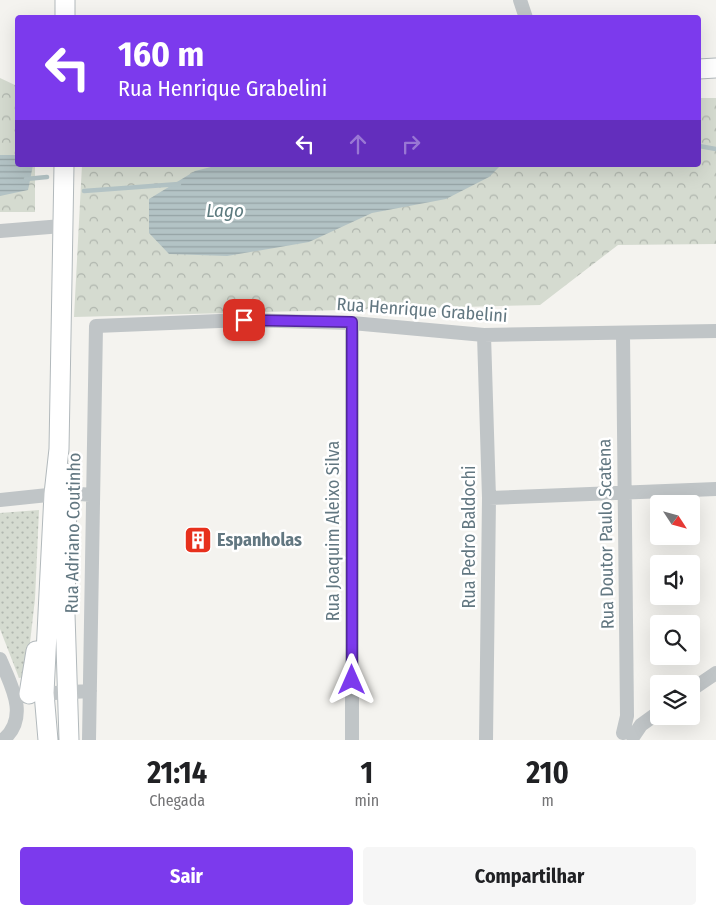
<!DOCTYPE html>
<html lang="pt">
<head>
<meta charset="utf-8">
<style>
	body { margin:0; font-family:"Fira Sans Condensed",sans-serif; background:#f6f6f6; color:#202124; height:100vh; display:flex; flex-direction:column; font-size:19px; white-space:nowrap }
	* { box-sizing:border-box; margin:0 }
	p { font-size:16px; color:#757577 }
	.icon { flex:none; width:28px; height:28px; fill:none; stroke:currentColor; stroke-width:2; stroke-linecap:round; stroke-linejoin:round }
	.map { position:relative; height:740px; overflow:hidden }
	.drawer { display:flex; flex-direction:column; background:#fff; flex:1 }
	.drawer>* { flex:none }
	.hud { position:absolute; left:15px; top:15px; width:686px; height:152px; border-radius:5px; box-shadow:0 5px 20px #0002; background:#7c3aed; color:#fff; overflow:hidden }
	.needle { width:32px; rotate:126deg }
	.controls { position:absolute; left:650px; top:495px; display:grid; gap:10px }
	.controls a { display:grid; place-items:center; width:50px; height:50px; border-radius:5px; background:#fff; box-shadow:0 5px 20px #0002; font-size:25px }
	.pin { position:absolute; display:grid; place-items:center; width:42px; height:42px; color:#fff; margin:-21px; border-radius:10px; box-shadow:0 2px 8px #0006 }
	.me { position:absolute; width:55px; margin:-28px; rotate:0deg; stroke-linejoin:round; filter:drop-shadow(0 0 4px #0008) }
	.turn { display:flex; align-items:center; gap:18px; height:105px; padding:0 20px; font-size:22px }
	.turn .icon { width:65px; height:65px; stroke-width:2.5 }
	.turn b { display:block; font-size:35px; line-height:42px }
	.lanes { display:flex; align-items:center; height:48px; padding:0 20px; background:#0003; justify-content:center; gap:25px; direction:ltr }
	.lanes .off { opacity:.35 }
	.eta { display:flex; justify-content:space-evenly; align-items:center; height:85px; text-align:center }
	.eta b { font-size:30px; font-weight:700; line-height:35px }
	.action { display:flex; gap:10px; margin-top:auto; padding:10px 20px }
	.action a { flex:1; height:58px; border-radius:5px; background:#7c3aed; color:#fff; font-size:20px; font-weight:700; line-height:58px; text-align:center }
	.action a+a { background:#f6f6f6; color:#202124 }
	.map>svg:first-child { display:block }
	.forest { fill:url(#forest-crowns) }
	.park { fill:url(#park-dots) }
	.water { fill:url(#water-rules) }
	.lines { fill:none; stroke-linecap:round; stroke-linejoin:round }
	.stream { stroke:#b3c3c5; stroke-width:4.5 }
	.secondary-casing { stroke:#b2b9bc; stroke-width:21 }
	.street { stroke:#c0c5c7; stroke-width:14 }
	.secondary { stroke:#fff; stroke-width:19 }
	.route-casing { stroke:#51269a; stroke-width:12 }
	.route { stroke:#7c3aed; stroke-width:9 }
	.labels { text-anchor:middle; stroke-width:5; stroke-linejoin:round; paint-order:stroke }
	.street-label { font-size:18px; fill:#627781; stroke:#fff }
	.poi-label { font-size:18px; font-weight:bold; fill:#627781; stroke:#fff; text-anchor:start }
	.water-label { font-size:19px; font-style:italic; fill:#5d7b7f; stroke:#fff }
</style>
</head>
<body>
<div class="map">
<svg width="716" height="740" viewBox="0 0 716 740">
	<defs>
		<pattern id="forest-crowns" width="20" height="18" patternUnits="userSpaceOnUse" patternTransform="scale(1.25)"><rect width="20" height="18" fill="#d5dbd0"/><path d="M2 6a3 3 0 1 1 6 0M12 15a3 3 0 1 1 6 0" fill="none" stroke="#b0b6ae"/></pattern>
		<pattern id="park-dots" width="8" height="8" patternUnits="userSpaceOnUse" patternTransform="scale(1.25)"><rect width="8" height="8" fill="#d5dbd0"/><path d="M2 2h.1M6 6h.1" fill="none" stroke="#b0b6ae" stroke-width="1.8" stroke-linecap="round"/></pattern>
		<pattern id="water-rules" width="6" height="5" patternUnits="userSpaceOnUse" patternTransform="scale(1.25)"><rect width="6" height="5" fill="#b3c3c5"/><path d="M0 2.5h6" fill="none" stroke="#95a3a5"/></pattern>
	</defs>
	<rect width="100%" height="100%" fill="#f4f3ef"/>
	<path class="forest" d="M0 78 17 86 18 165H35V212H0Z
		M699 98H716V244L618 245 540 305 74 317 82 165H699Z"/>
	<path class="park" d="M39 510 35 599 26 677 19 678 0 629V513Z"/>
	<path class="water" d="M0 155H17L18 165H33L28 190 0 196Z
		M219 165H501L489 177 446 199 372 213 309 242 227 256 169 254 149 233V199L195 171Z"/>
	<g class="lines">
		<path class="stream" d="M699 146 716 149
			M26 179 47 177
			M84 191 179 184"/>
		<g class="secondary-casing">
			<path id="secondary" d="M65 0V18
				M699 69 716 68
				M63 472 67 493 65 614 69 740
				M29 694 36 651
				M48 740 44 693 54 494 59 449 64 165"/>
		</g>
		<path class="street" d="M520 0 526 18
			M0 231 62 226
			M623 334 627 716 623 733
			M484 335 489 498 486 740
			M489 498 716 489
			M0 500 67 493 93 495
			M0 659C11 685 30 717 3 740
			M691 690 716 673
			M36 694 90 691
			M633 737 641 725 659 712
			M89 740 96 326 244 320 352 323 484 335 716 331
			M352 740V323"/>
		<use href="#secondary" class="secondary"/>
	</g>
	<g class="lines">
		<g class="route-casing">
			<path id="route" d="M244 320 352 322V680"/>
		</g>
		<use href="#route" class="route"/>
	</g>
	<defs>
		<g id="building-square" transform="scale(1.4375)"><rect x="-9" y="-9" width="18" height="18" rx="4" fill="#e7301c" stroke="#fff"/><path d="M-4-6H4V6H1V3H-1V6H-4ZM-2.5-4.3h1.7v1.8h-1.7ZM.8-4.3h1.7v1.8H.8ZM-2.5-1h1.7V.8h-1.7ZM.8-1h1.7V.8H.8Z" fill="#fff"/></g>
	</defs>
	<g fill-rule="evenodd">
		<use href="#building-square" x="198" y="540"/>
	</g>
	<g class="labels">
		<g class="street-label">
			<text transform="translate(422 310) rotate(4)" y="6">Rua Henrique Grabelini</text>
			<text transform="translate(333 531) rotate(-90)" y="6">Rua Joaquim Aleixo Silva</text>
			<text transform="translate(73 533) rotate(-89)" y="6">Rua Adriano Coutinho</text>
			<text transform="translate(606 534) rotate(-91)" y="6">Rua Doutor Paulo Scatena</text>
			<text transform="translate(469 537) rotate(-90)" y="6">Rua Pedro Baldochi</text>
		</g>
		<g class="poi-label">
			<text x="217" y="546">Espanholas</text>
		</g>
		<g class="water-label">
			<text x="225" y="217">Lago</text>
		</g>
	</g>
</svg>
<div class="controls">
<a><svg class="needle" viewBox="-14 -14 28 28"><path d="M0-13l5 13h-10z" fill="#e53935"/><path d="M0 13l5-13h-10z" fill="#757577"/></svg></a>
<a><svg class="icon" aria-label="sound" viewBox="0 0 24 24"><path d="M4 9h4l5-4v14l-5-4H4zM17 9q2 3 0 6"/></svg></a>
<a><svg class="icon" aria-label="search" viewBox="0 0 24 24"><circle cx="10" cy="10" r="6"/><path d="M15 15l6 6"/></svg></a>
<a><svg class="icon" aria-label="layers" viewBox="0 0 24 24"><path d="M12 4l9 5-9 5-9-5zM3 14l9 5 9-5"/></svg></a>
</div>
<div class="pin" style="left:244px;top:320px;background:#d93025"><svg class="icon" aria-label="arrive" viewBox="0 0 24 24"><path d="M6 21V4h12l-3 4 3 4H6"/></svg></div>
<svg class="me" style="left:352px;top:680px" viewBox="-20 -20 40 40"><path d="M0-17L14 15 0 8-14 15z" fill="#7c3aed" stroke="#fff" stroke-width="4"/></svg>
<div class="hud">
<div class="turn"><svg class="icon" aria-label="left" viewBox="0 0 24 24"><path d="M17 20v-9H6M10 6l-5 5 5 5"/></svg><div><b>160 m</b>Rua Henrique Grabelini</div></div>
<div class="lanes"><svg class="icon" aria-label="left" viewBox="0 0 24 24"><path d="M17 20v-9H6M10 6l-5 5 5 5"/></svg><svg class="icon off" aria-label="ahead" viewBox="0 0 24 24"><path d="M12 20V5M6 11l6-6 6 6"/></svg><svg class="icon off" aria-label="right" viewBox="0 0 24 24"><path d="M7 20v-9h11M14 6l5 5-5 5"/></svg></div>
</div>
</div>
<section class="drawer">
<div class="eta">
<div><b>21:14</b><p>Chegada</p></div>
<div><b>1</b><p>min</p></div>
<div><b>210</b><p>m</p></div>
</div>
<div class="action"><a>Sair</a><a>Compartilhar</a></div>
</section>
</body>
</html>
